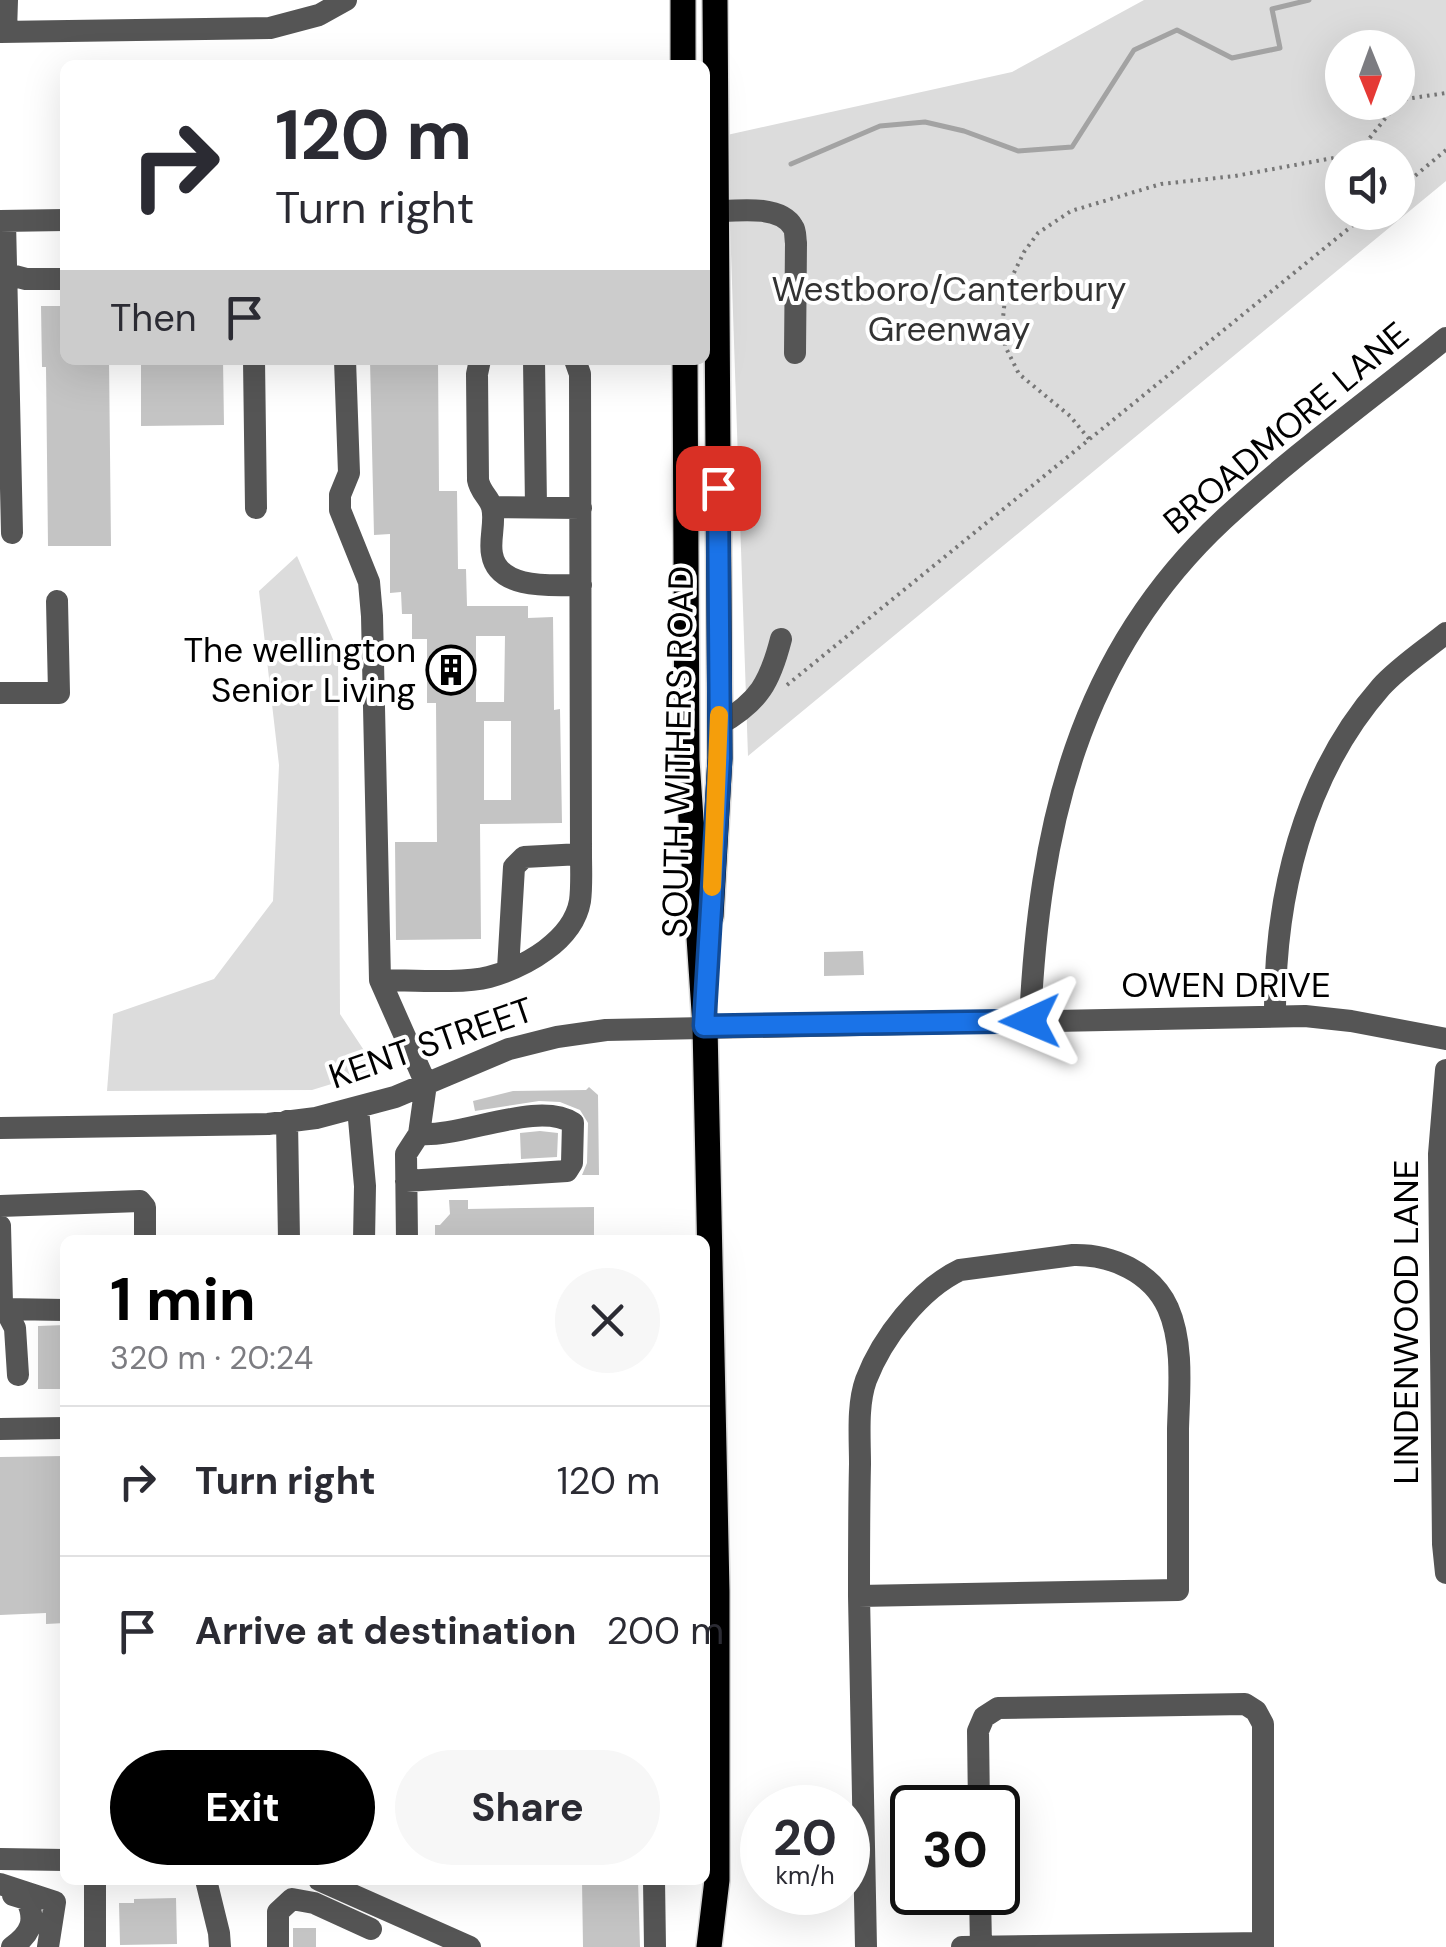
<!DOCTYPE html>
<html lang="en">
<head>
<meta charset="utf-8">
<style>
	body { margin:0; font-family:"DM Sans",sans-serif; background:#f7f7f7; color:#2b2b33; height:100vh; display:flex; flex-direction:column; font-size:38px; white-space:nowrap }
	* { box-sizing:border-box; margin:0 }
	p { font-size:32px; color:#7c7c81 }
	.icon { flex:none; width:55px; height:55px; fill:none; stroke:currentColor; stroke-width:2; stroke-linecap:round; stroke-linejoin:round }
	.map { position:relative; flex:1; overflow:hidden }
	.side { position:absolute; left:60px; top:1235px; width:650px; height:650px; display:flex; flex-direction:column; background:#fff; border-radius:15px; box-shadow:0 10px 40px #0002 }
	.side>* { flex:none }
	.banner { position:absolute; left:60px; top:60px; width:650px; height:305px; border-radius:15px; box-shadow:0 10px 40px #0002; background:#fff; color:#2b2b33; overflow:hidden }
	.needle { width:65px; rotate:179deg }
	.fabs { position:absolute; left:1325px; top:30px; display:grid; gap:20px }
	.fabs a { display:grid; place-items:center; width:90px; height:90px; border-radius:50%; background:#fff; box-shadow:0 10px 40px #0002; font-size:50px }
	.speed { position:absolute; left:740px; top:1785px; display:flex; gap:20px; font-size:50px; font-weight:700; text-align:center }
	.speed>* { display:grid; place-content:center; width:130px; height:130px; border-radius:50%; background:#fff; box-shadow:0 10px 40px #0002; line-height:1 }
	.speed small { font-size:25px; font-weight:400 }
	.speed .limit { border:5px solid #111; border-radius:15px; background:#fff; color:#111 }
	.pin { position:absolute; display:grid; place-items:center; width:85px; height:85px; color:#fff; margin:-42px; border-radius:20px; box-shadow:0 5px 15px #0006 }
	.me { position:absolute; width:110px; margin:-55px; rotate:269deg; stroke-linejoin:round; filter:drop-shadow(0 0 8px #0008) }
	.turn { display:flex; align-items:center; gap:35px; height:210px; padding:0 50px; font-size:45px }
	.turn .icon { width:130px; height:130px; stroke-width:2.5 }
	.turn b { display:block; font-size:70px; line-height:85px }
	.then { display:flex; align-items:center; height:95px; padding:0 50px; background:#0003; gap:20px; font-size:38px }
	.round { display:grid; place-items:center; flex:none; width:105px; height:105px; border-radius:52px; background:#f7f7f7 }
	.summary { display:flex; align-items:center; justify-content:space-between; height:170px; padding:0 50px }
	h1 { font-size:60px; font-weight:700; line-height:75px; color:#000 }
	.button { display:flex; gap:20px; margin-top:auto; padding:20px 50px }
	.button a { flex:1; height:115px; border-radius:60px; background:#000; color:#fff; font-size:40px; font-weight:700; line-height:115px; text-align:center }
	.button a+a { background:#f7f7f7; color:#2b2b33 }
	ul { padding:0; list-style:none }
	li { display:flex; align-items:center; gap:30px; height:150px; padding:0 50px; border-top:2px solid #e1e1e2 }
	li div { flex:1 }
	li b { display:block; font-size:38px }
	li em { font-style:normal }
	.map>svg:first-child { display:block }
	.green { fill:#dcdcdc; fill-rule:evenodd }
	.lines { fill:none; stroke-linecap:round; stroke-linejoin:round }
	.stream { stroke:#a3a3a3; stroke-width:5 }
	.building { fill:#c4c4c4; fill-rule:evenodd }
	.major-casing { stroke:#dbdbdb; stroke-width:28 }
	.path { stroke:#777; stroke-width:4; stroke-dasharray:2.5 5; stroke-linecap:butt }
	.minor { stroke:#555; stroke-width:22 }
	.major { stroke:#000; stroke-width:25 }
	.route-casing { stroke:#114b97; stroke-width:25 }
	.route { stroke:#1a73e8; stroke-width:18 }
	.slow { stroke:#f59e0b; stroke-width:18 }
	.labels { text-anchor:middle; stroke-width:8; stroke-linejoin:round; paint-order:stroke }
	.park-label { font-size:35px; fill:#333; stroke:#fff }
	.street-label { font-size:35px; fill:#000; stroke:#fff }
	.poi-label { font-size:35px; fill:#000; stroke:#fff; text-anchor:end }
</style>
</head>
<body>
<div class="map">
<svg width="1446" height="1947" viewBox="0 0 1446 1947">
	<rect width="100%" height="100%" fill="#fff"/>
	<path class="green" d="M1144 0H1446V181L748 756 727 135 1012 72ZM1342 48H1398V102H1342ZM1342 158H1398V212H1342Z
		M297 556 338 651 340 1014 377 1070 312 1090 107 1091 113 1014 214 979 273 901 279 765 259 591Z"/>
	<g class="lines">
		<path class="stream" d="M791 164 880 126 925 122 964 131 1018 151 1072 147 1134 50 1177 30 1232 58 1280 48 1272 9 1309 0"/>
	</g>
	<path class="building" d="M41 306H65V360H109L111 546H48L46 367H42Z
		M141 360H223L224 425 141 426Z
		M370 360H438L439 491H457L458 569H466L467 606H528V618L553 617 554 710 560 709 562 823 480 824 481 939 396 940 395 842H437L436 703H427V639H412V614H402L401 592 390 593V534L374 535ZM476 636H505L504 702H476ZM484 721H511V800H484Z
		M863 951 864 975 824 976V952Z
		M589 1087 598 1095 599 1175H582L587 1163 588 1123 580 1110 560 1102 539 1101 475 1111 473 1101 513 1091 586 1090Z
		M540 1131 558 1133 557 1157 521 1159 520 1133Z
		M449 1200H468V1209L594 1207V1236H587V1240H435V1225H440L450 1214Z
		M65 1325V1389H38V1326Z
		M65 1456V1623L46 1624V1613L0 1615V1457Z
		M582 1880H638L640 1947H583Z
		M176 1898 177 1944 120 1945 119 1903H134V1899Z
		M293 1928H316V1947H293Z"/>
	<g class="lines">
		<g class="major-casing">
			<path id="major" d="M683 0V65
				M685 360 687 760 705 1026 717 1591V1880L709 1947
				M711 916 720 758 715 0"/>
		</g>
		<path class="path" d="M1398 190 1446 150
			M1089 439 1070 416 1019 374 1005 346 1003 318 1006 289 1024 252 1038 233 1071 211 1161 184 1235 176 1344 156 1364 145 1396 105 1406 99 1446 93
			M787 685 1369 212"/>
		<path class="minor" d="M0 32 270 28 319 15 346 0
			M6 32 7 0
			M705 212C728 212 779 202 793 227 796 231 795 238 796 243L795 353
			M0 221 65 220
			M5 221 12 533
			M7 274 26 279H65
			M254 360 256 508
			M345 360 349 473 340 495V510L369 582 372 616 380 980 426 1084 419 1134 406 1154 407 1240
			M480 360 477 374 478 480C480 492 489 497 492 507 496 521 489 540 492 554 498 591 555 585 581 585
			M534 360 536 507
			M575 360 580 374 581 854
			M492 507 581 508
			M0 693H59L57 601
			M720 724C759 702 770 682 781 639
			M380 980C409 980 462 984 489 977 525 967 573 941 580 901 582 886 581 869 581 854L524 857 514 867 508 969
			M1275 1016C1274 900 1302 777 1381 687 1399 667 1425 650 1446 633
			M1030 1021C1039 829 1077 656 1223 520 1293 455 1372 398 1446 338
			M1446 1070 1439 1154 1443 1544 1446 1573
			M358 1108 365 1186 364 1240
			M287 1121 289 1240
			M0 1128 268 1124 316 1118 395 1097 509 1049 557 1037 606 1030 1305 1016 1351 1021 1446 1039
			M406 1181 567 1171 572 1163 573 1123C538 1100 461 1138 419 1134
			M0 1206 140 1201 145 1207V1240
			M0 1226 2 1303 15 1328 18 1375
			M1073 1255C1111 1254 1152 1272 1168 1308 1184 1344 1179 1391 1178 1429 1178 1483 1178 1536 1178 1590L859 1596C859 1552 859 1508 860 1464 860 1437 857 1405 866 1380 882 1338 920 1289 960 1270Z
			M5 1309 65 1310
			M0 1429 65 1428
			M859 1596 866 1947
			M979 1808 978 1731 984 1717 998 1708 1245 1704 1256 1711 1263 1724V1947
			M0 1859 65 1860
			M95 1880V1947
			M206 1880 219 1933 220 1947
			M319 1880 470 1947
			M654 1880 655 1947
			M0 1884 55 1902 48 1947
			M980 1892 981 1947
			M12 1947C31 1934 37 1920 26 1899L13 1895
			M278 1947V1912L292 1899 314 1903 371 1929
			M962 1947 1263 1943"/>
		<use href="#major" class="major"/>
	</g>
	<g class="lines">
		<g class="route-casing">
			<path id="route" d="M718 488 720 758 704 1026 1030 1021"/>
		</g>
		<use href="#route" class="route"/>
		<path class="slow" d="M712 887 719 715"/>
	</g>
	<defs>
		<g id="building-ring" transform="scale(2.5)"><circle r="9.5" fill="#fff" stroke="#000" stroke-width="1.5"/><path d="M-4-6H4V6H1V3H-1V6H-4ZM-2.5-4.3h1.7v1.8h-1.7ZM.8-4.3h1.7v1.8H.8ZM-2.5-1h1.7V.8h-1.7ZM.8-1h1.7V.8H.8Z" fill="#000"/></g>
	</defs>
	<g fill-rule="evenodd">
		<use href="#building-ring" x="451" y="670"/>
	</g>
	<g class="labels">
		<g class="park-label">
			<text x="949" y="301">Westboro/Canterbury<tspan x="949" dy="40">Greenway</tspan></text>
		</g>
		<g class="street-label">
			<text transform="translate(1286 428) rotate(-40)" y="12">BROADMORE LANE</text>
			<text transform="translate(678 752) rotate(-89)" y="12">SOUTH WITHERS ROAD</text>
			<text x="1226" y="997">OWEN DRIVE</text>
			<text transform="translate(431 1043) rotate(-19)" y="12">KENT STREET</text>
			<text transform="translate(1406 1322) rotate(-90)" y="12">LINDENWOOD LANE</text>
		</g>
		<g class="poi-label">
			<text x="416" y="662">The wellington<tspan x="416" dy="40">Senior Living</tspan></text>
		</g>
	</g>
</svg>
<div class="fabs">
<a><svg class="needle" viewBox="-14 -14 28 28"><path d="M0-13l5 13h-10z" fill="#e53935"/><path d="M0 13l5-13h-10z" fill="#7c7c81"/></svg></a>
<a><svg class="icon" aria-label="sound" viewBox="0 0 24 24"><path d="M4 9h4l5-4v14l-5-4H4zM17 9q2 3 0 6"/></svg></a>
</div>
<div class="speed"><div>20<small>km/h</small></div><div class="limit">30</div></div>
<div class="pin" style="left:718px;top:488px;background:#d93025"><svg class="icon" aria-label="arrive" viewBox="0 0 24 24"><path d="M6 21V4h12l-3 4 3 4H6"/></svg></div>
<svg class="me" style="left:1030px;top:1021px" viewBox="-20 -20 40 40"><path d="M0-17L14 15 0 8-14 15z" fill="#1a73e8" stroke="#fff" stroke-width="4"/></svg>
<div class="banner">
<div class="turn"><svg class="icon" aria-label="right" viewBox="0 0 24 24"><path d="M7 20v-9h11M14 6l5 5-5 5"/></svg><div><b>120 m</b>Turn right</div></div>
<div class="then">Then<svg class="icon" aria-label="arrive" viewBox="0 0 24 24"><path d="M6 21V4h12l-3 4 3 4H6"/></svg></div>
</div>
<section class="side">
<div class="summary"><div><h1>1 min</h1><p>320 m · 20:24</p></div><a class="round"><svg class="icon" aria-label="close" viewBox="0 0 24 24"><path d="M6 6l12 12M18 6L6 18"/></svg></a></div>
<ul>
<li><svg class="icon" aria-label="right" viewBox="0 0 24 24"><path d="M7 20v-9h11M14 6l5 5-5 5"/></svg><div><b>Turn right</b></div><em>120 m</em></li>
<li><svg class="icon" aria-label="arrive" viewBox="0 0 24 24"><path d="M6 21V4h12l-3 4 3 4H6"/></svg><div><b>Arrive at destination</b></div><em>200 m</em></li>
</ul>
<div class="button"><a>Exit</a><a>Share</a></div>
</section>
</div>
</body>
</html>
